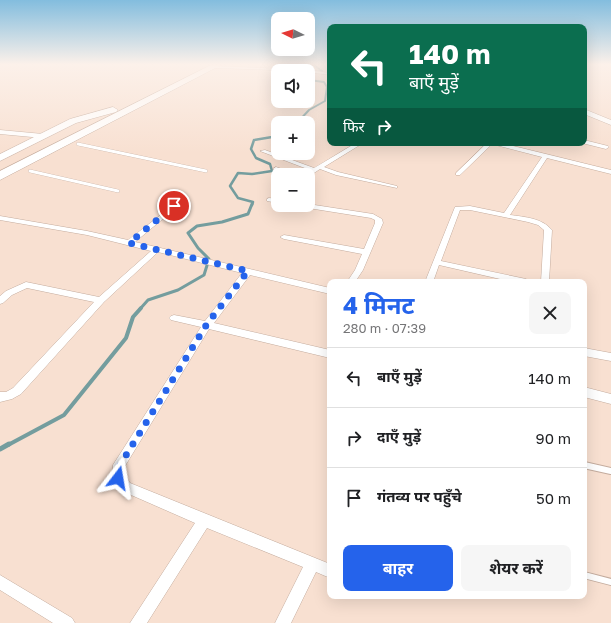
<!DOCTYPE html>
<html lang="hi">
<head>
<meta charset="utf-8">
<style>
	body { margin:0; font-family:"Golos Text","Noto Sans Devanagari",sans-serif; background:#f6f6f6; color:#202124; height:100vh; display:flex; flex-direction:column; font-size:15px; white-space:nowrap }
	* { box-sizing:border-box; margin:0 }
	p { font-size:13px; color:#757577 }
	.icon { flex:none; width:22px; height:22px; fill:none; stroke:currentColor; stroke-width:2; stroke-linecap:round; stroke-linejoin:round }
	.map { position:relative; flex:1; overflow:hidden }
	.sheet { position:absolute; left:327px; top:279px; width:260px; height:320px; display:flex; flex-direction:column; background:#fff; border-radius:8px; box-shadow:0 4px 16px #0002 }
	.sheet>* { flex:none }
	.hud { position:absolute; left:327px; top:24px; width:260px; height:122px; border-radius:8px; box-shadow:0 4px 16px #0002; background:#0b6e4f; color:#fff; overflow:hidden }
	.needle { width:26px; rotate:275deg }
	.fabs { position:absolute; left:271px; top:12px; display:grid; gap:8px }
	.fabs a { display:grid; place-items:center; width:44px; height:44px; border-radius:8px; background:#fff; box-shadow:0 4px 16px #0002; font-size:20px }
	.pin { position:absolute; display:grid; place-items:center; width:34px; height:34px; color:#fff; margin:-17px; border:2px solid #fff; border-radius:50%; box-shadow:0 1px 4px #0007 }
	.me { position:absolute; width:44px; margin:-22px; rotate:14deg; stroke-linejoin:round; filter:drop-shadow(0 0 3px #0008) }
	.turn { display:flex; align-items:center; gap:14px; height:84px; padding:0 16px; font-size:18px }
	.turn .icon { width:52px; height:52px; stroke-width:2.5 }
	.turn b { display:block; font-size:28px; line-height:34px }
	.then { display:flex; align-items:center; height:38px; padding:0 16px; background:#0003; gap:8px; font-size:15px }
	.round { display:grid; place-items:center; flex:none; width:42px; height:42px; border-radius:8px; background:#f6f6f6 }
	.head { display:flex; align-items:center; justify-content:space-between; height:68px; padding:0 16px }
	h1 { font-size:24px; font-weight:700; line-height:30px; color:#2563eb }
	.cta { display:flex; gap:8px; margin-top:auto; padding:8px 16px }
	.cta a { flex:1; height:46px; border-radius:8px; background:#2563eb; color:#fff; font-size:16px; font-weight:700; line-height:46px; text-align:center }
	.cta a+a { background:#f6f6f6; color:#202124 }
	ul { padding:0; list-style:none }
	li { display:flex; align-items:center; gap:12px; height:60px; padding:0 16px; border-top:1px solid #e0e0e0 }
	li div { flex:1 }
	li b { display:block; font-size:15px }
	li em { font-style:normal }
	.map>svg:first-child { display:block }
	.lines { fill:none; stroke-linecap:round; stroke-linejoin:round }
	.stream-far4 { stroke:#749d9e; stroke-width:2 }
	.stream-far3 { stroke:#749d9e; stroke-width:2.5 }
	.stream-far2 { stroke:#749d9e; stroke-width:3 }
	.stream-far1 { stroke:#749d9e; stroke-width:4 }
	.stream { stroke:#749d9e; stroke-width:5 }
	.lane-far1-casing { stroke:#c4ac9e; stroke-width:3.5 }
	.lane-casing { stroke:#c4ac9e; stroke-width:8 }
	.street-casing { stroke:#c4ac9e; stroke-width:1 }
	.secondary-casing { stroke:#c4ac9e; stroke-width:1 }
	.highway-casing { stroke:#c4ac9e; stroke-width:1 }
	.lane-far1 { stroke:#fff; stroke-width:3 }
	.lane { stroke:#fff; stroke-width:6 }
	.street { fill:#fff; fill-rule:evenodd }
	.secondary { fill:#fff; fill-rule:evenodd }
	.highway { fill:#fff; fill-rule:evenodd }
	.route { stroke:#2563eb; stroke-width:7; stroke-dasharray:0 12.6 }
</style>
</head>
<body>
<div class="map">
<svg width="611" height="623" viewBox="0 0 611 623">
	<rect width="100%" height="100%" fill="#f8e0d1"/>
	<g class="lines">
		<path class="stream-far4" d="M297 123 309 110 325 101 327 87 324 82 309 80 308 76 315 72 322 71 314 65"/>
		<path class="stream-far3" d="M252 205 253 202 238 198 230 186 238 173 252 174 272 171 270 164 256 158 251 149 254 140 278 136"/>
		<path class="stream-far2" d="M140 309 148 300 178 290 204 275 209 259 198 248 188 233 197 226 222 222 248 214 252 204"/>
		<path class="stream-far1" d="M8 445 64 415 126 338 133 317 141 308"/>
		<path class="stream" d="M0 449 9 444"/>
		<g class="lane-far1-casing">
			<path id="lane-far1" d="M78 144 206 171
				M30 171 118 191"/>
		</g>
		<g class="lane-casing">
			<path id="lane" d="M584 465 611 471
				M584 575 611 582"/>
		</g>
		<g class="street-casing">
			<path id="street" d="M215 66 308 70 330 73V75L308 72V71L214 68Z
				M0 130 43 134 46 136 43 138 0 134Z
				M584 140 608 146 609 147 606 149 582 143H584Z
				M356 143H363L324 167 338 172 397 186V188L336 175 320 169 308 177V175H305L310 170 260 151 265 150 314 168Z
				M487 143H501L611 170V174L547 158 510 215C525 217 542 218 552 230L549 282H541L544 230 538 225 528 222 470 210H460L441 261 526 279 530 282H513L439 265 433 282H425L455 207 470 206 504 213 542 157 492 144 460 175H456V173Z
				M276 167 296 174 297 175H288L274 170 273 169Z
				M269 198 278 199V203L267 201V199Z
				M308 204 373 214 382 219 383 223 363 270 355 282H347L355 270 362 254 284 239 280 237 284 235 364 249 375 223V220L371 218 302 207 299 205Z
				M174 205 177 207 176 208 135 242 330 288V294L250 275 214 323 330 350V358L209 329 125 466V476L130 483 330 564V578L316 572 291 623H275L303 567 207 528 147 623H130L195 523 122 491 113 478V465L201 327 171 320 169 318 171 316 174 315 205 321 242 273 158 252 104 302 21 394 12 399 0 402V392H6L13 388 94 302 27 288 12 295 3 303 0 304V296L6 291 26 282 99 297 151 251 87 235 0 220V216L87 231 128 240Z
				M584 348 611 353V361L584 356Z
				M584 387 611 394V404L584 397Z
				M0 575 72 618 75 623H53L0 590Z"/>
		</g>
		<g class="secondary-casing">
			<path id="secondary" d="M584 109 611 120V125L584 114Z"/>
		</g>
		<g class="highway-casing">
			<path id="highway" d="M211 65H221L0 180V171Z
				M113 107 118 110 116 112 76 123 0 161V154L70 119Z"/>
		</g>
		<use href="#lane-far1" class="lane-far1"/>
		<use href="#lane" class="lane"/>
		<use href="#street" class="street"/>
		<use href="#secondary" class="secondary"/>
		<use href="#highway" class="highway"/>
	</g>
	<linearGradient id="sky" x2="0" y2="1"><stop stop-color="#83bdde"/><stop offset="0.42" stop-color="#fcf1ea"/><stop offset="1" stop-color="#fcf1ea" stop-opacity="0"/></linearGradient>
	<rect width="611" height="153" fill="url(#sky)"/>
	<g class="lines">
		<path class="route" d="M118 478 120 465 207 324 248 271 129 243 174 206"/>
	</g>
</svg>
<div class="fabs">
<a><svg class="needle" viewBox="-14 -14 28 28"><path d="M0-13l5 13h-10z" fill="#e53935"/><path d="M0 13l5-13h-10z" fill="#757577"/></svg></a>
<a><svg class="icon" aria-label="sound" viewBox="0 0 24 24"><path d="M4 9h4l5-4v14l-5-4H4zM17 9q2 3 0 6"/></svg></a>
<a>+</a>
<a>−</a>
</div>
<div class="pin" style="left:174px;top:206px;background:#d93025"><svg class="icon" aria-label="arrive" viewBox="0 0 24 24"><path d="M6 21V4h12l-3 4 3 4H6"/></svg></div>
<svg class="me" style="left:118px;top:478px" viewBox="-20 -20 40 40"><path d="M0-17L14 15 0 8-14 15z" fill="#2563eb" stroke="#fff" stroke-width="4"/></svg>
<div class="hud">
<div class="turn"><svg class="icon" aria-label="left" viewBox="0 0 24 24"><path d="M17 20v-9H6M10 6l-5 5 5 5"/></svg><div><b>140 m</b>बाएँ मुड़ें</div></div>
<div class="then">फिर<svg class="icon" aria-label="right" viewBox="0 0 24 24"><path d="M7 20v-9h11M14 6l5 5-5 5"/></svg></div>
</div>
<section class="sheet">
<div class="head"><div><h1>4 मिनट</h1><p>280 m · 07:39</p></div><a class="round"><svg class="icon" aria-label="close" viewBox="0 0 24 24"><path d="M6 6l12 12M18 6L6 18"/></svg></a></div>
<ul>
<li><svg class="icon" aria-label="left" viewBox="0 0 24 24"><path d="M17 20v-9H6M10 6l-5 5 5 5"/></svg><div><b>बाएँ मुड़ें</b></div><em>140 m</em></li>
<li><svg class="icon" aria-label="right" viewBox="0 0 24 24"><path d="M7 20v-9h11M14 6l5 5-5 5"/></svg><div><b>दाएँ मुड़ें</b></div><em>90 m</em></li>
<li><svg class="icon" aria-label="arrive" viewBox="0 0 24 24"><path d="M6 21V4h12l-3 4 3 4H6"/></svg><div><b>गंतव्य पर पहुँचे</b></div><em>50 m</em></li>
</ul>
<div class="cta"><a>बाहर</a><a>शेयर करें</a></div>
</section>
</div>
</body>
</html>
